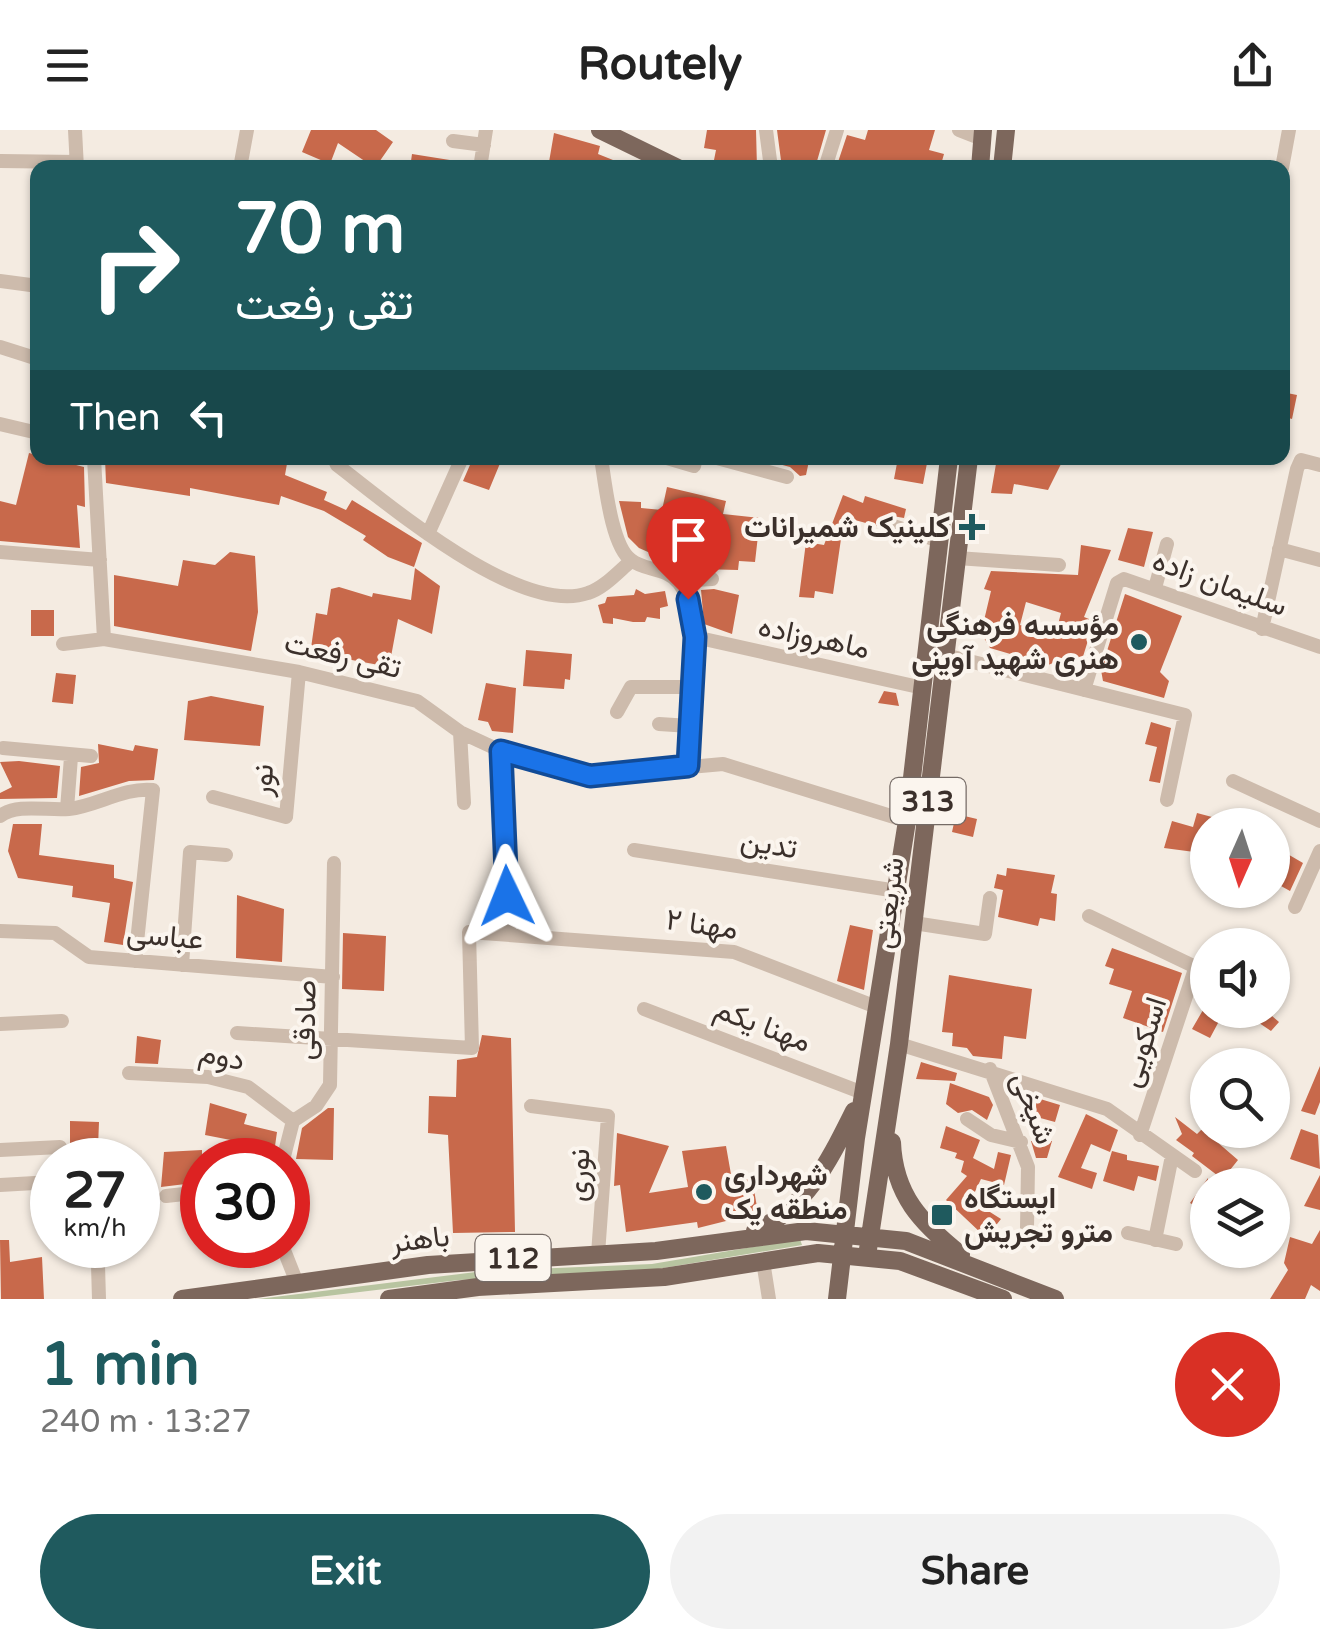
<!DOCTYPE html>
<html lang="en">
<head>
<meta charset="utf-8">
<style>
	body { margin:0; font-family:"Varela Round",Vazirmatn,sans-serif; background:#f2f2f2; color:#222; height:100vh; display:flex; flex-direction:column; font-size:38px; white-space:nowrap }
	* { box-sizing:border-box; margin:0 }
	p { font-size:32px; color:#767676 }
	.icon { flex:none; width:55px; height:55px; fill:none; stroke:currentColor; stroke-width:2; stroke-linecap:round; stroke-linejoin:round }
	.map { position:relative; height:1169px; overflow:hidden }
	.panel { display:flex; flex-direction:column; background:#fff; flex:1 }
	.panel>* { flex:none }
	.guide { position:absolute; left:30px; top:30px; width:1260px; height:305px; border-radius:20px; box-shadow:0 2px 8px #0004; background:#1f5a5e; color:#fff; overflow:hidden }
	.needle { width:65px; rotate:183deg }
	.fabs { position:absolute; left:1190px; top:678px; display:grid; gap:20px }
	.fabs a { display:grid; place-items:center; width:100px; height:100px; border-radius:50%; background:#fff; box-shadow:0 2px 8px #0004; font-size:50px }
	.speed { position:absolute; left:30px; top:1008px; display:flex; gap:20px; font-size:50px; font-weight:700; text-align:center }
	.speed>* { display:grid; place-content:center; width:130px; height:130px; border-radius:50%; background:#fff; box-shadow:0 2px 8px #0004; line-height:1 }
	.speed small { font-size:25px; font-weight:400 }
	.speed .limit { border:15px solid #d22; background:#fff; color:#111 }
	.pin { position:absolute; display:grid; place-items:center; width:85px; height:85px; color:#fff; margin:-102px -42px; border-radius:50% 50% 50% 0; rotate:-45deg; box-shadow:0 0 10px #0007 }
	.pin .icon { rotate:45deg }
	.me { position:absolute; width:110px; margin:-55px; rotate:358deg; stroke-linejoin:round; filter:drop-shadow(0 0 8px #0008) }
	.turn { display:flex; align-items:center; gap:35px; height:210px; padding:0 40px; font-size:45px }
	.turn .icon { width:130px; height:130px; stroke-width:2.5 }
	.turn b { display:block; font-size:70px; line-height:85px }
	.then { display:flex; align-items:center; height:95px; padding:0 40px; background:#0003; gap:20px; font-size:38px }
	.round { display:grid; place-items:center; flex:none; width:105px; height:105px; border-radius:52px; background:#f2f2f2 }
	.headline { display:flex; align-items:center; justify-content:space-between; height:170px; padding:0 40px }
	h1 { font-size:60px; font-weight:800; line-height:75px; color:#1f5a5e }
	.cta { display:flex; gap:20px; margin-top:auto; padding:20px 40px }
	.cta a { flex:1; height:115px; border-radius:60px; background:#1f5a5e; color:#fff; font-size:40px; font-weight:800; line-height:115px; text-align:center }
	.cta a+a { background:#f2f2f2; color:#222 }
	header { display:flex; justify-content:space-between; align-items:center; height:130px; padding:0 40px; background:#fff; font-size:45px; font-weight:800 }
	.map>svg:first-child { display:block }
	.green { fill:#b8c4a0 }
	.building { fill:#c8694b; fill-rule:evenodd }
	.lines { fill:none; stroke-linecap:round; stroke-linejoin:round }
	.minor { stroke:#cdbbac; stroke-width:14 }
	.major { stroke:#7d675c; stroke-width:18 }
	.route-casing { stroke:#114b97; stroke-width:25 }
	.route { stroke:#1a73e8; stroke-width:18 }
	.poi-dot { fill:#1f5a5e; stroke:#fbf5ee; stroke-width:4 }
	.labels { text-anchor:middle; stroke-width:8; stroke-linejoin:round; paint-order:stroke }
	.shield { fill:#fbf5ee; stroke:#756b66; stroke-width:2.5 }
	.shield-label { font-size:28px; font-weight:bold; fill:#3b302b }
	.poi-label { font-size:30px; font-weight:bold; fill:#3b302b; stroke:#fbf5ee; text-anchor:end }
	.street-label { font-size:30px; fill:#3b302b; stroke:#fbf5ee }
</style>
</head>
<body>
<header><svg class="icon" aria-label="menu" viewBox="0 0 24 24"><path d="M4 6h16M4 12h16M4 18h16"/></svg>Routely<svg class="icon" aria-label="share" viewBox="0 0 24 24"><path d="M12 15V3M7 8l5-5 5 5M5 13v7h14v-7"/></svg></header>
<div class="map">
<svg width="1320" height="1169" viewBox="0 0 1320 1169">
	<rect width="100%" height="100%" fill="#f4ebe1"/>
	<path class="green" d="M800 1109 802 1115 627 1144 459 1150 302 1169H258L484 1141 652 1134Z"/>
	<path class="building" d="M311 0H376L393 12 375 38 338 13 330 34 302 22Z
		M707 0H756L757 38H722V31L714 30 716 20 704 18Z
		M777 0H826L815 38H782Z
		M868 0H935L929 20 944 24 940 38H836L847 5 865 10Z
		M554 3 600 16 598 24 633 38H573L549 32Z
		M412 24 456 31V38H410Z
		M1282 262 1297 265 1292 289 1282 286Z
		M29 323 84 337 85 377 77 375 80 418 0 411V371L16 375Z
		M105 328H288L285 345 327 362 324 370 346 380 352 370 422 413 414 437 388 427 363 410 366 406 324 381 281 366 279 375 190 358V366L106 353Z
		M473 328 501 331 489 360 463 351Z
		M756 328H795L809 331 806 345 800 346 790 337Z
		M898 328H928L923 354 894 349Z
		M997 328H1064L1048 360 1014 354 1012 364 991 363Z
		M667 357 726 371 723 384 760 388 755 432 739 431 738 440 699 439 691 438V433L664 428 668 406 694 410 701 390 664 381 662 407 648 422 639 418 628 407 619 371 641 372V378L662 380Z
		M843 365 863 373 865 366 906 379 904 388 887 385 880 397 855 390 849 407 841 409 833 464 815 461 814 468 799 467 806 412 824 415Z
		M1128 398 1153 402 1144 437 1118 430Z
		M1081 415 1111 420 1084 487 1094 491 1081 533 1058 531 1048 535 990 518 981 503 991 461 984 459 991 441 1078 445ZM1026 472 1061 483 1055 506 1020 495Z
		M230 422 255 426 258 482 251 521 114 496V445L178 456 183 430 215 435Z
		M415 438 440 456 432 504 398 489 390 532 380 530 379 535 319 524 320 519 311 518 316 483 327 485 331 459 339 457 372 467 373 463 411 470Z
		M636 459 645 464 665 461 668 476 660 478V489L647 487 645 492H633L613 488V494L603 493 598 475 605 473 607 467 634 465Z
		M714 459 739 465 732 504 704 494 701 460Z
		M1125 464 1182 486 1160 542 1169 551 1164 568 1103 551 1101 540Z
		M31 480H54V506H31Z
		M526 520 572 524 570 550 565 549 564 559 523 556Z
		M56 543 76 545 73 574 52 572Z
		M486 553 516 558 513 603 492 601 488 592 478 590Z
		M884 561 896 563 899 576 878 573Z
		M211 566 264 576 260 616 184 610 188 571Z
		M1151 592 1171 598 1160 653 1149 651 1157 617 1145 614Z
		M98 614 133 621 135 615 158 619 154 650 129 651 79 666 81 637 99 633Z
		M19 631 60 636 57 668 0 669V663L12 657 0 632Z
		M1197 683 1212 687 1202 723 1164 718 1172 691 1193 697Z
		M956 684 977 689 973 707 952 702Z
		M13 694H42L39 725 114 735V748L133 752 123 815 104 812 110 773 72 767 73 756 18 748 8 721Z
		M1272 715 1303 733 1290 761 1272 751Z
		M1007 738 1055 745 1051 763 1057 764 1055 791 1040 788 1038 796 998 787 1003 760 994 758 997 744 1006 746Z
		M237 765 284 779 282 832 236 828Z
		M850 795 873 800 864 860 837 851Z
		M343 803 386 806 384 861 342 859Z
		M1112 818 1182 843 1163 902 1123 888 1132 861 1109 854 1114 839 1105 836Z
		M949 845 1032 859 1026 909 1004 906 1002 929 973 926 967 918 952 916 953 903 942 902Z
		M1203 880H1225L1210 908 1192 899Z
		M1240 880H1265L1279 892 1271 901Z
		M482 905 511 908 515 1102 453 1103 448 1005 428 1003 429 966 456 967 457 930 477 927Z
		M137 906 161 910 158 934 135 933Z
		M1250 921 1265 935H1237Z
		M921 932 957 943 955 951 916 949Z
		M1320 936V972L1315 985 1301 981Z
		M950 953 989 967 993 975 987 990 972 980 958 983 946 974Z
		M1027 965 1060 975 1055 992 1022 983Z
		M210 973 247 984 244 994 277 1002 273 1030H245L246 1013 205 1005Z
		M328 978H334L333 1030 296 1029 302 998Z
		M1086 984 1118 1000 1110 1022 1091 1014 1081 1038 1097 1043 1092 1059 1058 1047Z
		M1175 987 1197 1004 1202 999 1238 1030 1230 1040 1252 1055H1230L1192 1026 1194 1023 1176 1010 1182 1004Z
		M70 991 99 992 98 1017H70Z
		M946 996 980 1010 973 1028 994 1039 998 1022 1011 1025 1004 1055 981 1049 971 1070 1001 1089 989 1104H982L946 1070 967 1046 961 1042 964 1031 955 1028 957 1023 940 1018Z
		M1301 999 1318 1005 1320 1039 1290 1029Z
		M617 1003 669 1016 649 1063 688 1057 682 1021 726 1016 732 1050 752 1048 758 1083 698 1098 697 1092 626 1102 620 1055 614 1056Z
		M1031 1011H1052L1047 1028H1036Z
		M202 1020V1052L161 1057 164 1022Z
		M1112 1021 1127 1025V1030L1159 1036 1156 1051 1138 1046 1134 1061 1103 1051Z
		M1320 1045V1080L1304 1076Z
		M1208 1048V1082L1190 1073Z
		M1320 1100V1161L1311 1155 1305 1169H1270L1288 1140 1284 1133 1290 1107 1312 1114Z
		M0 1110H9L10 1132 42 1127 44 1169H1Z
		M85 1115H102L99 1125 88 1132 83 1127Z"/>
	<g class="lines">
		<path class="minor" d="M75 0 77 38
			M766 0 771 38
			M959 0 982 9
			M453 11 484 15
			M0 31 77 32
			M240 38 247 0
			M480 38 486 0
			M825 38 837 0
			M1282 38 1289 0
			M0 151 38 156
			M0 217 38 229
			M0 294 38 303
			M94 328 104 509
			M334 328 337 335C388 374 520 487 588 463 604 458 618 442 631 431
			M601 328C605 351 611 416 631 430 645 441 666 437 679 453 708 491 690 589 688 636
			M667 328 694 336 696 328
			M717 328 787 347
			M890 395 940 411
			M428 404 462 328
			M1279 419 1320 430
			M0 422 100 430
			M957 428 1059 435
			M678 451 712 449
			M1155 458 1167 414
			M1262 499 1297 339 1301 330 1320 335
			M695 507 923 558
			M63 514 104 509 299 542 417 571 460 602 501 621 590 646 723 634 907 691
			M945 525 1185 585 1167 670
			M1084 560 1117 453 1124 449 1320 517
			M617 582 631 557H692
			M659 594 690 596
			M460 602 464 673
			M3 618 91 626
			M501 621 509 802
			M1233 651 1320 691
			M213 667 286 687 299 542
			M67 679 71 627
			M0 686C18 673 47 681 69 679 97 676 124 657 153 660L135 831
			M634 720 897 761
			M1295 777 1320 721
			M1089 786 1208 843
			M914 793 985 804 990 768
			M0 801 55 803 89 827 333 847
			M182 835 190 722 226 725
			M644 879 863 963
			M0 894 62 891
			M237 903 472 918 469 802 734 822 879 878
			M899 914 1107 979 1195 1041
			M990 939 1028 1037 1027 1098
			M129 943 208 947 248 957 293 991
			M531 976 608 986 598 1124
			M967 989 991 1005 1021 1012
			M1140 1005 1196 836
			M0 1020 60 1017
			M234 1030V1026
			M283 1030 293 991 316 976 330 955 334 733
			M0 1055 52 1052
			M166 1066 202 1062
			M1128 1103 1176 1114
			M1155 1110 1172 1026
			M282 1115 297 1153
			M763 1131 769 1169
			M98 1135 99 1169"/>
		<path class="major" d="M600 0 678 38
			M980 38 983 0
			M1002 38 1006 0
			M892 1012C894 1065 921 1093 961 1125
			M755 1101C807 1078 830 1029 854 981
			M867 1126 899 914 969 328
			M182 1169 428 1135 656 1121 806 1101 906 1111 1055 1169
			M389 1169 478 1157 664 1147 818 1123 900 1131 1003 1169
			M837 1169 856 1008 907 691 949 328"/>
	</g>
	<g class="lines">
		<g class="route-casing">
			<path id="route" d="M507 766 501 621 590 646 688 636 695 507 688 469"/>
		</g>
		<use href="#route" class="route"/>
	</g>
	<g class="poi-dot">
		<path d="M967 382h10v10h10v10h-10v10h-10v-10h-10v-10h10z"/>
		<circle cx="1139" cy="512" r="10"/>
		<circle cx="704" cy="1062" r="10"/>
		<rect x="930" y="1073" width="24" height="24" rx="5"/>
	</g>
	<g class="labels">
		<g class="shield">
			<rect x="890.5" y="648" width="75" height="46" rx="8"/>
			<rect x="475.5" y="1105" width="75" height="46" rx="8"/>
		</g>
		<g class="shield-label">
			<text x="928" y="681">313</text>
			<text x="513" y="1138">112</text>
		</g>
		<g class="poi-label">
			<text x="950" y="407">کلینیک شمیرانات</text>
			<text x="1119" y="505">مؤسسه فرهنگی<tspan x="1119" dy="34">هنری شهید آوینی</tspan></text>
			<text x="724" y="1055" text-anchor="start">شهرداری<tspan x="724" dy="34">منطقه یک</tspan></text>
			<text x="964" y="1078" text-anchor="start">ایستگاه<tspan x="964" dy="34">مترو تجریش</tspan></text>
		</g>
		<g class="street-label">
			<text transform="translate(1220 453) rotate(20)" y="10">سلیمان زاده</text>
			<text transform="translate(814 507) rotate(12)" y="10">ماهروزاده</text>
			<text transform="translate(343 525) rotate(13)" y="10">تقی رفعت</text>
			<text transform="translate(262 650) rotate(-85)" y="10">نور</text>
			<text transform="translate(769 714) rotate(9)" y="10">تدین</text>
			<text transform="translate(888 773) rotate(-83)" y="10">شریعتی</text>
			<text transform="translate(702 794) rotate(8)" y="10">مهنا ۲</text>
			<text transform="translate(165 806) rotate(5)" y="10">عباسی</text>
			<text transform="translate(305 890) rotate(-89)" y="10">صادقی</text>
			<text transform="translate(763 895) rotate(21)" y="10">مهنا یکم</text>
			<text transform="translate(1143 912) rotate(-72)" y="10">اسکویی</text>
			<text transform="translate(222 926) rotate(12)" y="10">دوم</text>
			<text transform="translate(1034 978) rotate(69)" y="10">شیخی</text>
			<text transform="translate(578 1045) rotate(-87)" y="10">نوری</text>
			<text transform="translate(420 1109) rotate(-7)" y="10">باهنر</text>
		</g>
	</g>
</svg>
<div class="fabs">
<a><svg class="needle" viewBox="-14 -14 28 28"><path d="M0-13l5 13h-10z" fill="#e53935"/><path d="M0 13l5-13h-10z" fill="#767676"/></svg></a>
<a><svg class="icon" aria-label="sound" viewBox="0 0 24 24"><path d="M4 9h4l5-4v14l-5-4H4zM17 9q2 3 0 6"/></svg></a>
<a><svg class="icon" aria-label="search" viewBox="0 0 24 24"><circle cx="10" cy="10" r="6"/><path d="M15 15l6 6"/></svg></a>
<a><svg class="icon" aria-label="layers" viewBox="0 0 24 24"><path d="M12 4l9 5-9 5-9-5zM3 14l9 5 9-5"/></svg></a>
</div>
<div class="speed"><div>27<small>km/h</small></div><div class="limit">30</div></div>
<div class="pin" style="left:688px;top:469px;background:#d93025"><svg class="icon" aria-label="arrive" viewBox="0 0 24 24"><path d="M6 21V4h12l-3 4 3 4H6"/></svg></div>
<svg class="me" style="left:507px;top:766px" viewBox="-20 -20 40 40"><path d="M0-17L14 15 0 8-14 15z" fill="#1a73e8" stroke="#fff" stroke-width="4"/></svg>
<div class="guide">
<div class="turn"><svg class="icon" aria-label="right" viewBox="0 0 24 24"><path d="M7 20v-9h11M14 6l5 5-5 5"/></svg><div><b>70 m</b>تقی رفعت</div></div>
<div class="then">Then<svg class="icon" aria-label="left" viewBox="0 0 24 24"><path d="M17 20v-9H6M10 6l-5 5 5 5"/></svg></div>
</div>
</div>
<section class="panel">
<div class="headline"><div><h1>1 min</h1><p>240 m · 13:27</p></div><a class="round" style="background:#d93025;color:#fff"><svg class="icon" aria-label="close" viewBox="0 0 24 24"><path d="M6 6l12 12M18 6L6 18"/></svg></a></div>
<div class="cta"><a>Exit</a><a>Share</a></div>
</section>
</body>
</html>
